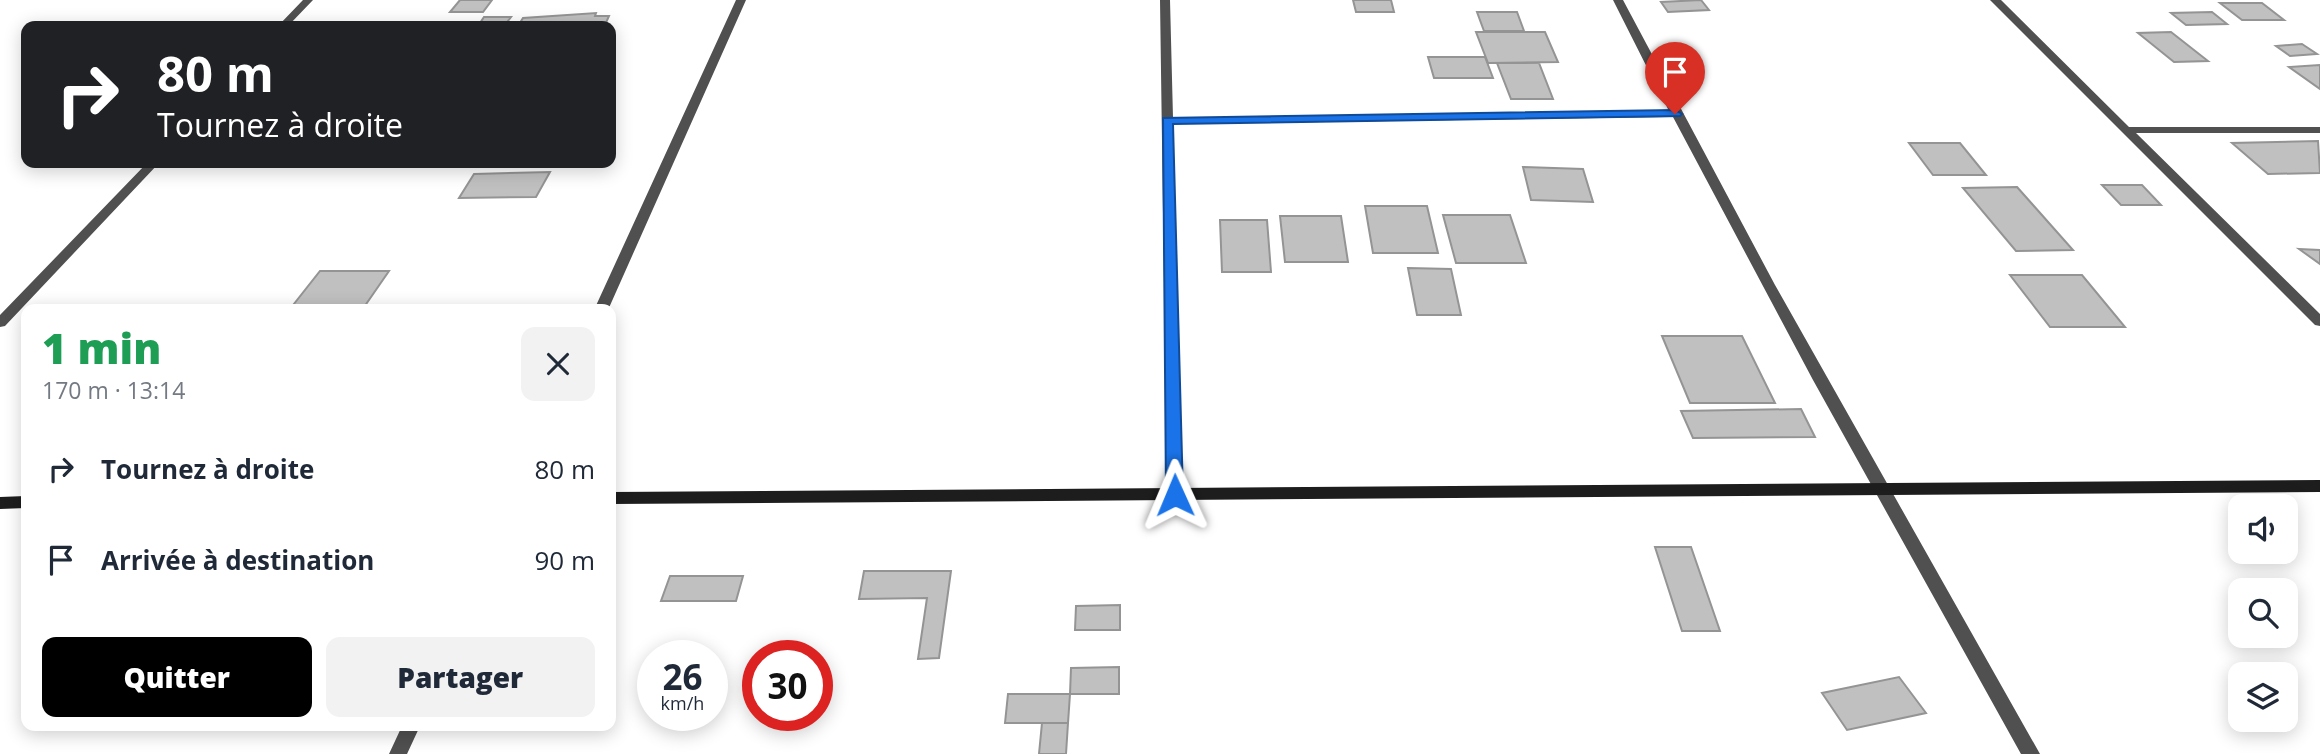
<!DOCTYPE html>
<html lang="fr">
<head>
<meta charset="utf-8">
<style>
	body { margin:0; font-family:"Open Sans",sans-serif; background:#f2f2f3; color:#1f2937; height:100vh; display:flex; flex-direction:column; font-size:26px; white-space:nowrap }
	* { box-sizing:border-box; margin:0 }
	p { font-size:23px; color:#747a83 }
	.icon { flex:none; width:38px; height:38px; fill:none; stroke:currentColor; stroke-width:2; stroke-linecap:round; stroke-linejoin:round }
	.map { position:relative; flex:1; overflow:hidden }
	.drawer { position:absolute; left:21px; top:304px; width:595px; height:427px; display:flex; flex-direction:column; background:#fff; border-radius:14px; box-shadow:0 4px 18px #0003 }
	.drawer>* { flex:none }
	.banner { position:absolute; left:21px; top:21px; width:595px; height:147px; border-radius:14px; box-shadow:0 4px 18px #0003; background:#202124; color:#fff; overflow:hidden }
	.controls { position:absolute; left:2228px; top:494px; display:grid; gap:14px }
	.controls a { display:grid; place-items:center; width:70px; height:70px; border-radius:14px; background:#fff; box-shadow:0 4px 18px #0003; font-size:35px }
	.speed { position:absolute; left:637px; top:640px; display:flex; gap:14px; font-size:35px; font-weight:700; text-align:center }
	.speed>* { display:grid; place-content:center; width:91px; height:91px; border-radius:50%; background:#fff; box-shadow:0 4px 18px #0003; line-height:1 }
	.speed small { font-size:18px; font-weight:400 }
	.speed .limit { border:10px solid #d22; background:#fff; color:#111 }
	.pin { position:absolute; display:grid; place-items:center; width:60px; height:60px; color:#fff; margin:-72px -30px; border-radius:50% 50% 50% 0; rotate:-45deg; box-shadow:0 0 7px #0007 }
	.pin .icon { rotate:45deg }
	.me { position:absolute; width:77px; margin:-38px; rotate:359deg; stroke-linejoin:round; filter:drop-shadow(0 0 5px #0008) }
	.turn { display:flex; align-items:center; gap:24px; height:147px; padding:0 21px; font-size:32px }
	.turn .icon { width:91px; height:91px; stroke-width:2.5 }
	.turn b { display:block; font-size:49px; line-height:60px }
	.round { display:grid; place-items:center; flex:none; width:74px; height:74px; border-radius:14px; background:#f2f2f3 }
	.headline { display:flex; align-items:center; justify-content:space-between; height:119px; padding:0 21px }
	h1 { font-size:42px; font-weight:800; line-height:52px; color:#1e9e55 }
	.action { display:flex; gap:14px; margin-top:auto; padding:14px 21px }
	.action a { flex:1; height:80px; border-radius:14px; background:#000; color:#fff; font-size:28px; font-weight:800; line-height:80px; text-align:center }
	.action a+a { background:#f2f2f3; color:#1f2937 }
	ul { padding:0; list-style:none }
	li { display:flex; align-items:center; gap:21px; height:91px; padding:0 21px }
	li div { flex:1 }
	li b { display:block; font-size:26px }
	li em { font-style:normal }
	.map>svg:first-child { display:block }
	.building { fill:#c0c0c0; stroke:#949494; stroke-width:2 }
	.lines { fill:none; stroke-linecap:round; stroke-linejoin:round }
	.street { fill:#505050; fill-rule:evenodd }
	.secondary { fill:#1d1d1d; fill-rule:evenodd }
	.route { fill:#1a73e8; stroke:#114b97; stroke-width:2 }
</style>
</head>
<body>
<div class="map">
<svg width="2320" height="754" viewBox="0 0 2320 754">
	<rect width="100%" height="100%" fill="#fff"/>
	<path class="building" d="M460 0H492L483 12H450Z
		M1353 0H1391L1394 12H1356Z
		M1701 0 1709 10 1668 12 1661 2Z
		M2220 3H2262L2284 20H2242Z
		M1477 12H1517L1524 31H1484Z
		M2212 12 2227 24 2186 25 2171 13Z
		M596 13 595 16H609L605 25 518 26 523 18Z
		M484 17H511L504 26H478Z
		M1476 32H1545L1558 62 1488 63Z
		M2171 32 2208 61 2174 62 2138 33Z
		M2302 44 2317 54 2290 56 2276 46Z
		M1428 57H1485L1493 78H1434Z
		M1497 63H1539L1553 99H1511Z
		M2320 65V89L2289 67Z
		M2318 141 2320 173 2268 174 2232 143Z
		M1909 143H1960L1986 175H1933Z
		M1523 167 1583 169 1593 202 1531 200Z
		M550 172 536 197 459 198 474 174Z
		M2102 185H2142L2161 205H2121Z
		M2017 187 2073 250 2016 251 1963 188Z
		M1365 206H1427L1438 253H1373Z
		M1443 215H1510L1526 263H1456Z
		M1280 216H1341L1348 262H1285Z
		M1220 220H1267L1271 272H1222Z
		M2299 249 2320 250V264Z
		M1408 268 1451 269 1461 315H1417Z
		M320 271H389L362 310 290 309Z
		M2010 275H2082L2125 327H2050Z
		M1662 336H1742L1775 403H1690Z
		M1801 409 1815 437 1693 438 1681 411Z
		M1655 547H1691L1720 631H1682Z
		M864 571H951L939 658 918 659 927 598 859 599Z
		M670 576H743L736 601H661Z
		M1120 605V630H1075L1076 606Z
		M1119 667V694H1070L1071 668Z
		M1899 677 1926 713 1847 730 1822 693Z
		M1008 694H1070L1068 723H1005Z
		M1042 723H1068L1066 754H1039Z"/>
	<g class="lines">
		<path class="street" d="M303 0H313L288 26H278Z
			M736 0H746L608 310H594Z
			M1160 0H1170L1173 118 1669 111 1613 0H1623L1775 285 2040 754H2021L1813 380 1673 117 1173 124 1183 495 1180 499H1170L1167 495Z
			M1990 0H2001L2129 127H2320V133H2136L2320 314V326L2315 325Z
			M147 163H159L5 326 0 327V315Z
			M402 726H420L407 754H389Z"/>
		<path class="secondary" d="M2320 480V492L611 504V492Z
			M26 496V508L0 509V497Z"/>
	</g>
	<path class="route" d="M1675 110 1682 114 1680 116 1173 124 1183 495 1181 499H1169L1166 495 1163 118Z"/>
</svg>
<div class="controls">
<a><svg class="icon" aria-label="sound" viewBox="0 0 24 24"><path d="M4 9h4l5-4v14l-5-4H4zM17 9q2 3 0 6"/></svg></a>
<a><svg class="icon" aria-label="search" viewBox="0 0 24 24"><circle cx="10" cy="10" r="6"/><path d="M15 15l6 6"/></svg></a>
<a><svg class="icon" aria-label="layers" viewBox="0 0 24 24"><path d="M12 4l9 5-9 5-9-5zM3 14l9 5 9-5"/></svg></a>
</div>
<div class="speed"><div>26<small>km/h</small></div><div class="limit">30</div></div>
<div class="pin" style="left:1675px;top:114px;background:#d93025"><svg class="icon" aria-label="arrive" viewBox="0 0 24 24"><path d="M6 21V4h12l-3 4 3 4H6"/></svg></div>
<svg class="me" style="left:1175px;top:495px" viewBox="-20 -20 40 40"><path d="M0-17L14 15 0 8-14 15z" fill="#1a73e8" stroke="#fff" stroke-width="4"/></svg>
<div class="banner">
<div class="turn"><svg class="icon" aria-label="right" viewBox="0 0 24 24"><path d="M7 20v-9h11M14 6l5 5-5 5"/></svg><div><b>80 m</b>Tournez à droite</div></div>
</div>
<section class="drawer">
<div class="headline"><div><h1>1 min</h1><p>170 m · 13:14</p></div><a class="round"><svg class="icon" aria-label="close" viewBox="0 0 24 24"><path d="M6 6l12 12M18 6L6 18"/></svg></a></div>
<ul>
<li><svg class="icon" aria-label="right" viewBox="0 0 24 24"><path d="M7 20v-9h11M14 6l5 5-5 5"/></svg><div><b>Tournez à droite</b></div><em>80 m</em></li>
<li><svg class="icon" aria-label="arrive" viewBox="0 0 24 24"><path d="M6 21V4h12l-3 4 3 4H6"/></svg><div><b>Arrivée à destination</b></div><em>90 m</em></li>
</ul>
<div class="action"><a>Quitter</a><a>Partager</a></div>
</section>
</div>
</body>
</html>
